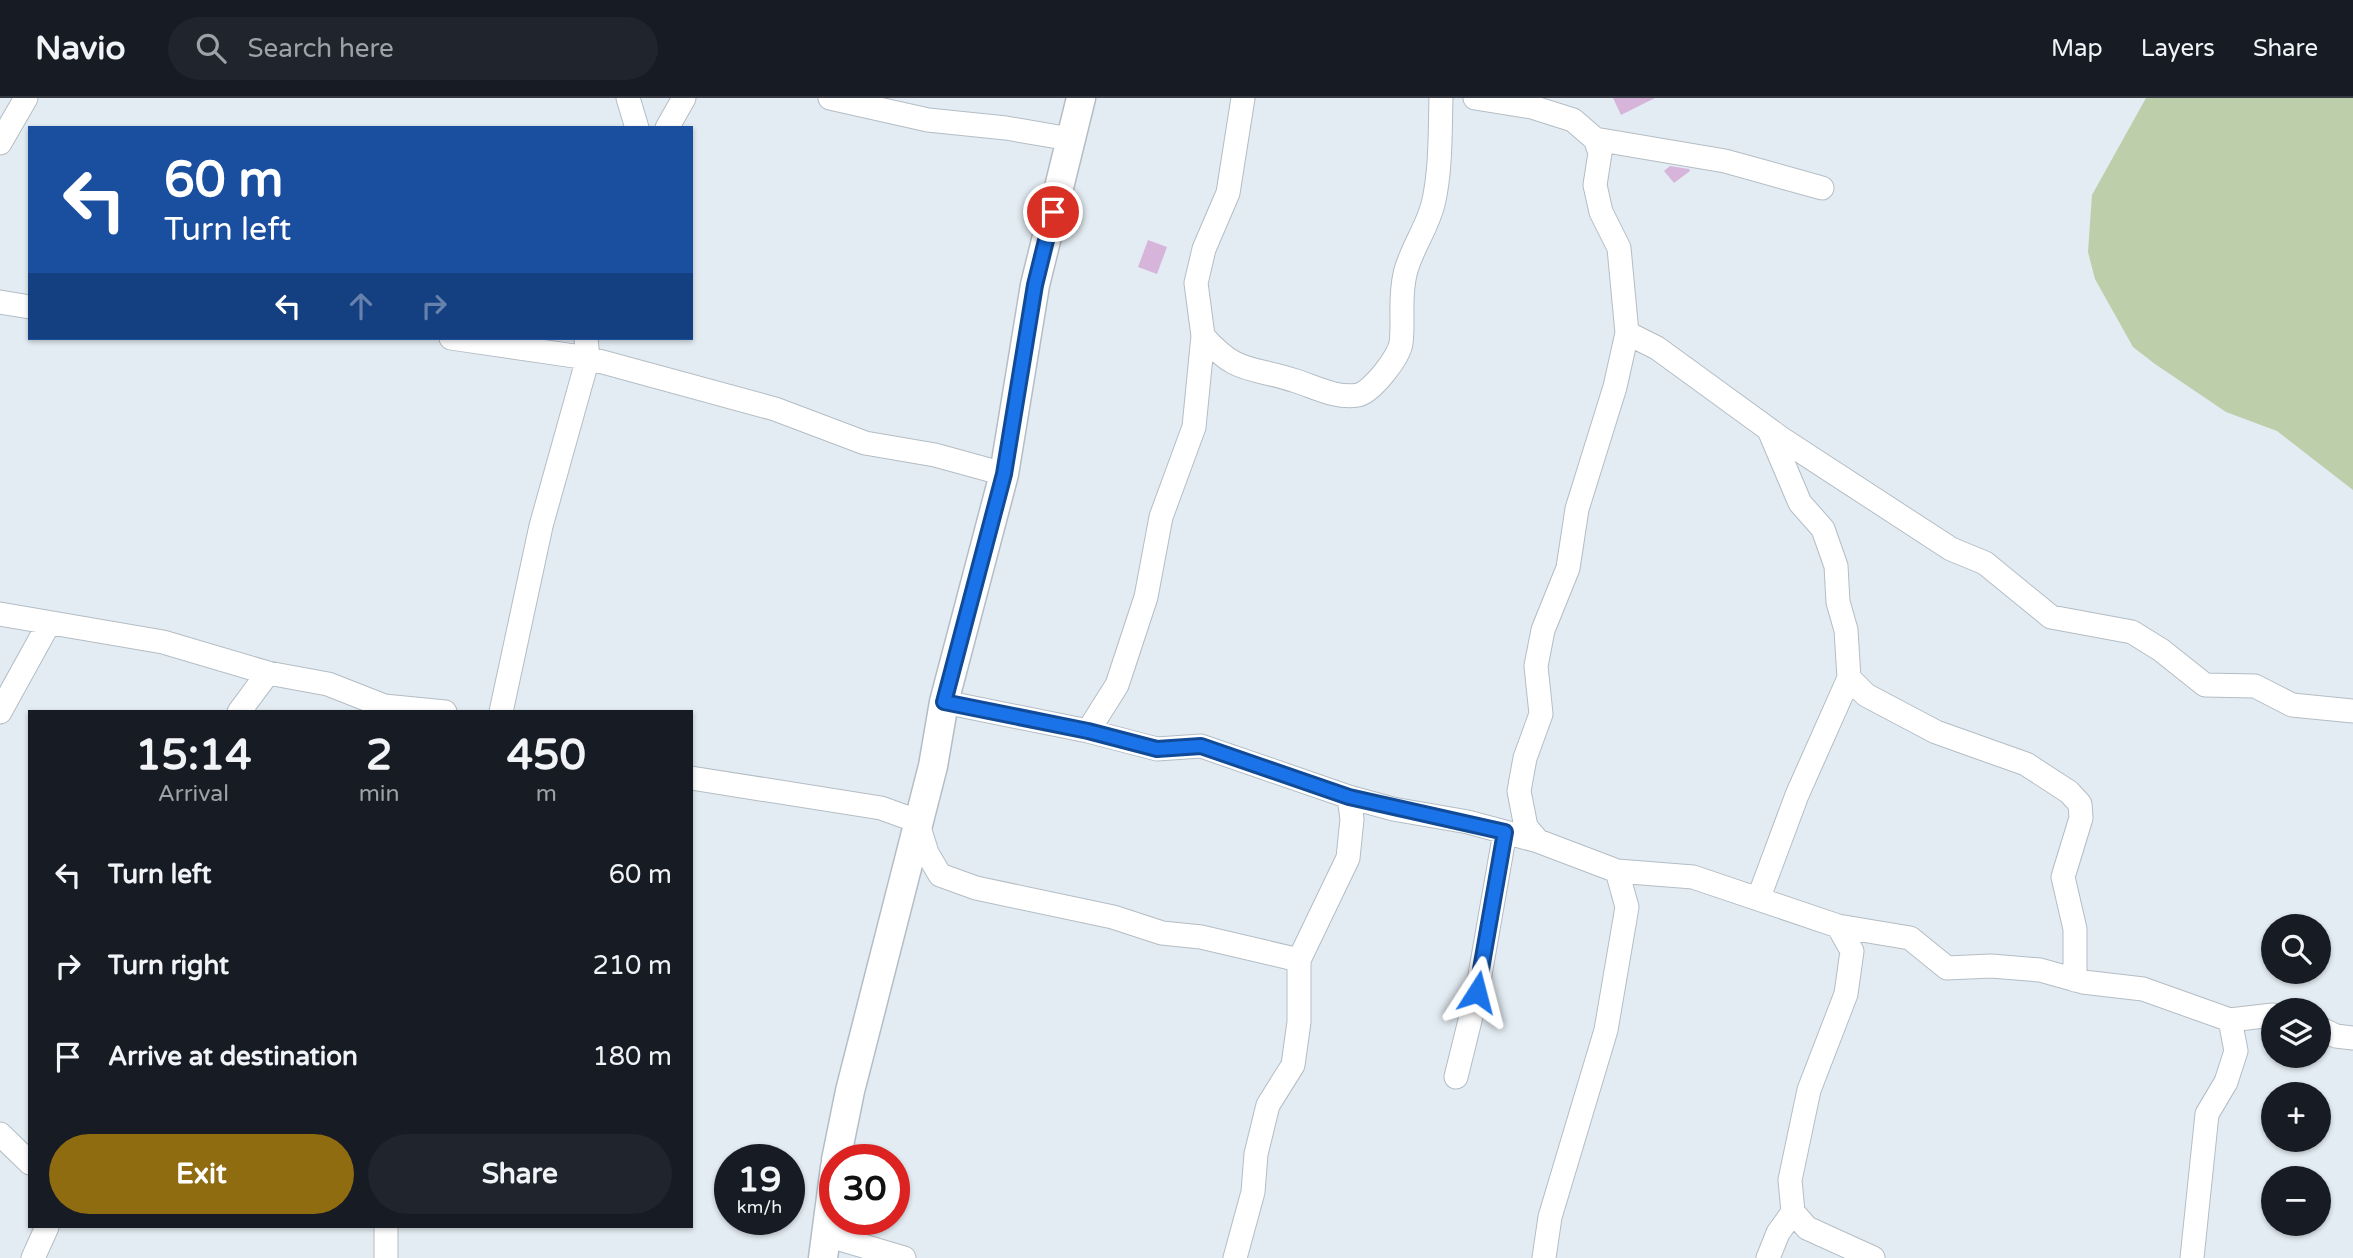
<!DOCTYPE html>
<html lang="en">
<head>
<meta charset="utf-8">
<style>
	body { margin:0; font-family:"Varela Round",sans-serif; background:#20242c; color:#f1f3f6; height:100vh; display:flex; flex-direction:column; font-size:26px; white-space:nowrap }
	* { box-sizing:border-box; margin:0 }
	p { font-size:23px; color:#9ea1a6 }
	.icon { flex:none; width:38px; height:38px; fill:none; stroke:currentColor; stroke-width:2; stroke-linecap:round; stroke-linejoin:round }
	.map { position:relative; flex:1; overflow:hidden }
	.panel { position:absolute; left:28px; top:612px; width:665px; height:518px; display:flex; flex-direction:column; background:#171b24; border-radius:0px; box-shadow:0 2px 5px #0004 }
	.panel>* { flex:none }
	.guide { position:absolute; left:28px; top:28px; width:665px; height:214px; border-radius:0px; box-shadow:0 2px 5px #0004; background:#1a4fa0; color:#fff; overflow:hidden }
	.fabs { position:absolute; left:2261px; top:816px; display:grid; gap:14px }
	.fabs a { display:grid; place-items:center; width:70px; height:70px; border-radius:50%; background:#171b24; box-shadow:0 2px 5px #0004; font-size:35px }
	.speed { position:absolute; left:714px; top:1046px; display:flex; gap:14px; font-size:35px; font-weight:700; text-align:center }
	.speed>* { display:grid; place-content:center; width:91px; height:91px; border-radius:50%; background:#171b24; box-shadow:0 2px 5px #0004; line-height:1 }
	.speed small { font-size:18px; font-weight:400 }
	.speed .limit { border:10px solid #d22; background:#fff; color:#111 }
	.pin { position:absolute; display:grid; place-items:center; width:60px; height:60px; color:#fff; margin:-30px; border:4px solid #fff; border-radius:50%; box-shadow:0 2px 7px #0007 }
	.me { position:absolute; width:77px; margin:-38px; rotate:9deg; stroke-linejoin:round; filter:drop-shadow(0 0 5px #0008) }
	.turn { display:flex; align-items:center; gap:24px; height:147px; padding:0 21px; font-size:32px }
	.turn .icon { width:91px; height:91px; stroke-width:2.5 }
	.turn b { display:block; font-size:49px; line-height:60px }
	.lanes { display:flex; align-items:center; height:66px; padding:0 21px; background:#0003; justify-content:center; gap:35px; direction:ltr }
	.lanes .off { opacity:.35 }
	.eta { display:flex; justify-content:space-evenly; align-items:center; height:119px; text-align:center }
	.eta b { font-size:42px; font-weight:700; line-height:49px }
	.action { display:flex; gap:14px; margin-top:auto; padding:14px 21px }
	.action a { flex:1; height:80px; border-radius:42px; background:#906c11; color:#fff; font-size:28px; font-weight:700; line-height:80px; text-align:center }
	.action a+a { background:#20242c; color:#f1f3f6 }
	ul { padding:0; list-style:none }
	li { display:flex; align-items:center; gap:21px; height:91px; padding:0 21px }
	li div { flex:1 }
	li b { display:block; font-size:26px }
	li em { font-style:normal }
	header { display:flex; align-items:center; gap:42px; box-sizing:border-box; height:98px; padding:0 35px; background:#171b24; border-bottom:2px solid #363941 }
	header strong { font-size:33px }
	nav { display:flex; gap:38px; margin-inline-start:auto; font-size:24px }
	.search { width:490px; height:63px; background:#20242c; display:flex; align-items:center; gap:18px; box-sizing:border-box; padding:0 24px; border-radius:38px; color:#9ea1a6; font-size:26px }
	.map>svg:first-child { display:block }
	.green { fill:#bcceaa }
	.building { fill:#d7b5db }
	.lines { fill:none; stroke-linecap:round; stroke-linejoin:round }
	.minor-casing { stroke:#b4bdc4; stroke-width:25 }
	.tertiary-casing { stroke:#b4bdc4; stroke-width:31 }
	.minor { stroke:#fff; stroke-width:23 }
	.tertiary { stroke:#fff; stroke-width:28 }
	.route-casing { stroke:#114b97; stroke-width:18 }
	.route { stroke:#1a73e8; stroke-width:12 }
</style>
</head>
<body>
<header>
<strong>Navio</strong>
<div class="search"><svg class="icon" aria-label="search" viewBox="0 0 24 24"><circle cx="10" cy="10" r="6"/><path d="M15 15l6 6"/></svg>Search here</div>
<nav><a>Map</a><a>Layers</a><a>Share</a></nav>
</header>
<div class="map">
<svg width="2353" height="1160" viewBox="0 0 2353 1160">
	<rect width="100%" height="100%" fill="#e3ecf3"/>
	<path class="green" d="M2146 0H2353V392L2277 333 2226 314 2155 266 2133 249 2095 181 2088 154 2092 97Z"/>
	<path class="building" d="M1613 0H1655L1621 17Z
		M1670 68 1689 71 1690 73 1674 85 1664 73Z
		M1148 142 1167 149 1157 176 1138 169Z"/>
	<g class="lines">
		<g class="minor-casing">
			<path id="minor" d="M628 0 637 30
				M830 0 928 22 1006 30 1070 41
				M1475 0 1532 9 1573 22 1595 41 1725 63 1822 90
				M667 30 684 0
				M0 45 26 0
				M0 204 30 209
				M1627 235 1657 250 1782 341 1951 451 1985 465 2051 519 2132 534 2161 552 2205 587 2255 588 2292 607 2353 613
				M1203 238C1237 277 1251 268 1296 283 1315 289 1337 301 1358 297 1372 294 1399 259 1401 245 1404 222 1399 202 1405 176 1411 150 1429 128 1434 102 1441 69 1440 33 1441 0
				M451 240 588 260 775 311 865 345 935 357 1004 376
				M1769 332 1800 405 1823 431 1836 468 1838 504 1846 532 1849 580 1866 597 1936 634 2026 666 2069 694 2080 706 2081 720 2063 779 2075 831V882
				M0 516 163 544 268 575 328 586 384 608 445 614
				M944 604 1088 633 1157 651 1201 648 1349 699 1393 711 1468 724 1538 743 1617 773 1693 779 1838 828 1910 840 1947 870 1991 868 2040 872 2083 884 2143 891 2230 922 2273 917
				M0 614 48 527
				M239 614 268 575
				M501 614 541 428 588 260 586 240
				M1088 633 1117 587 1146 499 1161 419 1194 329 1203 238 1196 185 1204 151 1228 95 1243 0
				M691 680 881 710 917 723 927 755 940 777 976 790 1113 819 1162 835 1201 839 1299 862
				M1538 743 1526 729 1519 693 1525 660 1541 616 1536 568 1543 532 1568 470 1577 411 1615 289 1627 235 1619 150 1601 114 1595 87 1600 55 1595 41
				M1759 799 1797 697 1849 580
				M1838 828 1852 853 1846 896 1809 992 1790 1082 1793 1114 1807 1130 1873 1160
				M2319 930 2336 938 2353 940
				M1456 979 1477 894 1505 734
				M0 1036 30 1065
				M826 1137 904 1160
				M33 1160 47 1129
				M386 1160V1129
				M1235 1160 1253 1094 1256 1056 1268 1007 1293 967 1299 924V862L1348 760 1352 721 1349 699
				M1544 1160 1550 1119 1606 932 1627 809 1617 773
				M1768 1160 1778 1135 1793 1114
				M2192 1160 2207 1016 2226 984 2236 953 2230 922"/>
		</g>
		<g class="tertiary-casing">
			<path id="tertiary" d="M836 1062 850 993 933 668 944 604 1004 376 1035 187 1081 0
				M823 1160 835 1069"/>
		</g>
		<use href="#minor" class="minor"/>
		<use href="#tertiary" class="tertiary"/>
	</g>
	<g class="lines">
		<g class="route-casing">
			<path id="route" d="M1053 114 1035 187 1004 376 944 604 1088 633 1157 651 1201 648 1349 699 1505 734 1477 894"/>
		</g>
		<use href="#route" class="route"/>
	</g>
</svg>
<div class="fabs">
<a><svg class="icon" aria-label="search" viewBox="0 0 24 24"><circle cx="10" cy="10" r="6"/><path d="M15 15l6 6"/></svg></a>
<a><svg class="icon" aria-label="layers" viewBox="0 0 24 24"><path d="M12 4l9 5-9 5-9-5zM3 14l9 5 9-5"/></svg></a>
<a>+</a>
<a>−</a>
</div>
<div class="speed"><div>19<small>km/h</small></div><div class="limit">30</div></div>
<div class="pin" style="left:1053px;top:114px;background:#d93025"><svg class="icon" aria-label="arrive" viewBox="0 0 24 24"><path d="M6 21V4h12l-3 4 3 4H6"/></svg></div>
<svg class="me" style="left:1477px;top:894px" viewBox="-20 -20 40 40"><path d="M0-17L14 15 0 8-14 15z" fill="#1a73e8" stroke="#fff" stroke-width="4"/></svg>
<div class="guide">
<div class="turn"><svg class="icon" aria-label="left" viewBox="0 0 24 24"><path d="M17 20v-9H6M10 6l-5 5 5 5"/></svg><div><b>60 m</b>Turn left</div></div>
<div class="lanes"><svg class="icon" aria-label="left" viewBox="0 0 24 24"><path d="M17 20v-9H6M10 6l-5 5 5 5"/></svg><svg class="icon off" aria-label="ahead" viewBox="0 0 24 24"><path d="M12 20V5M6 11l6-6 6 6"/></svg><svg class="icon off" aria-label="right" viewBox="0 0 24 24"><path d="M7 20v-9h11M14 6l5 5-5 5"/></svg></div>
</div>
<section class="panel">
<div class="eta">
<div><b>15:14</b><p>Arrival</p></div>
<div><b>2</b><p>min</p></div>
<div><b>450</b><p>m</p></div>
</div>
<ul>
<li><svg class="icon" aria-label="left" viewBox="0 0 24 24"><path d="M17 20v-9H6M10 6l-5 5 5 5"/></svg><div><b>Turn left</b></div><em>60 m</em></li>
<li><svg class="icon" aria-label="right" viewBox="0 0 24 24"><path d="M7 20v-9h11M14 6l5 5-5 5"/></svg><div><b>Turn right</b></div><em>210 m</em></li>
<li><svg class="icon" aria-label="arrive" viewBox="0 0 24 24"><path d="M6 21V4h12l-3 4 3 4H6"/></svg><div><b>Arrive at destination</b></div><em>180 m</em></li>
</ul>
<div class="action"><a>Exit</a><a>Share</a></div>
</section>
</div>
</body>
</html>
